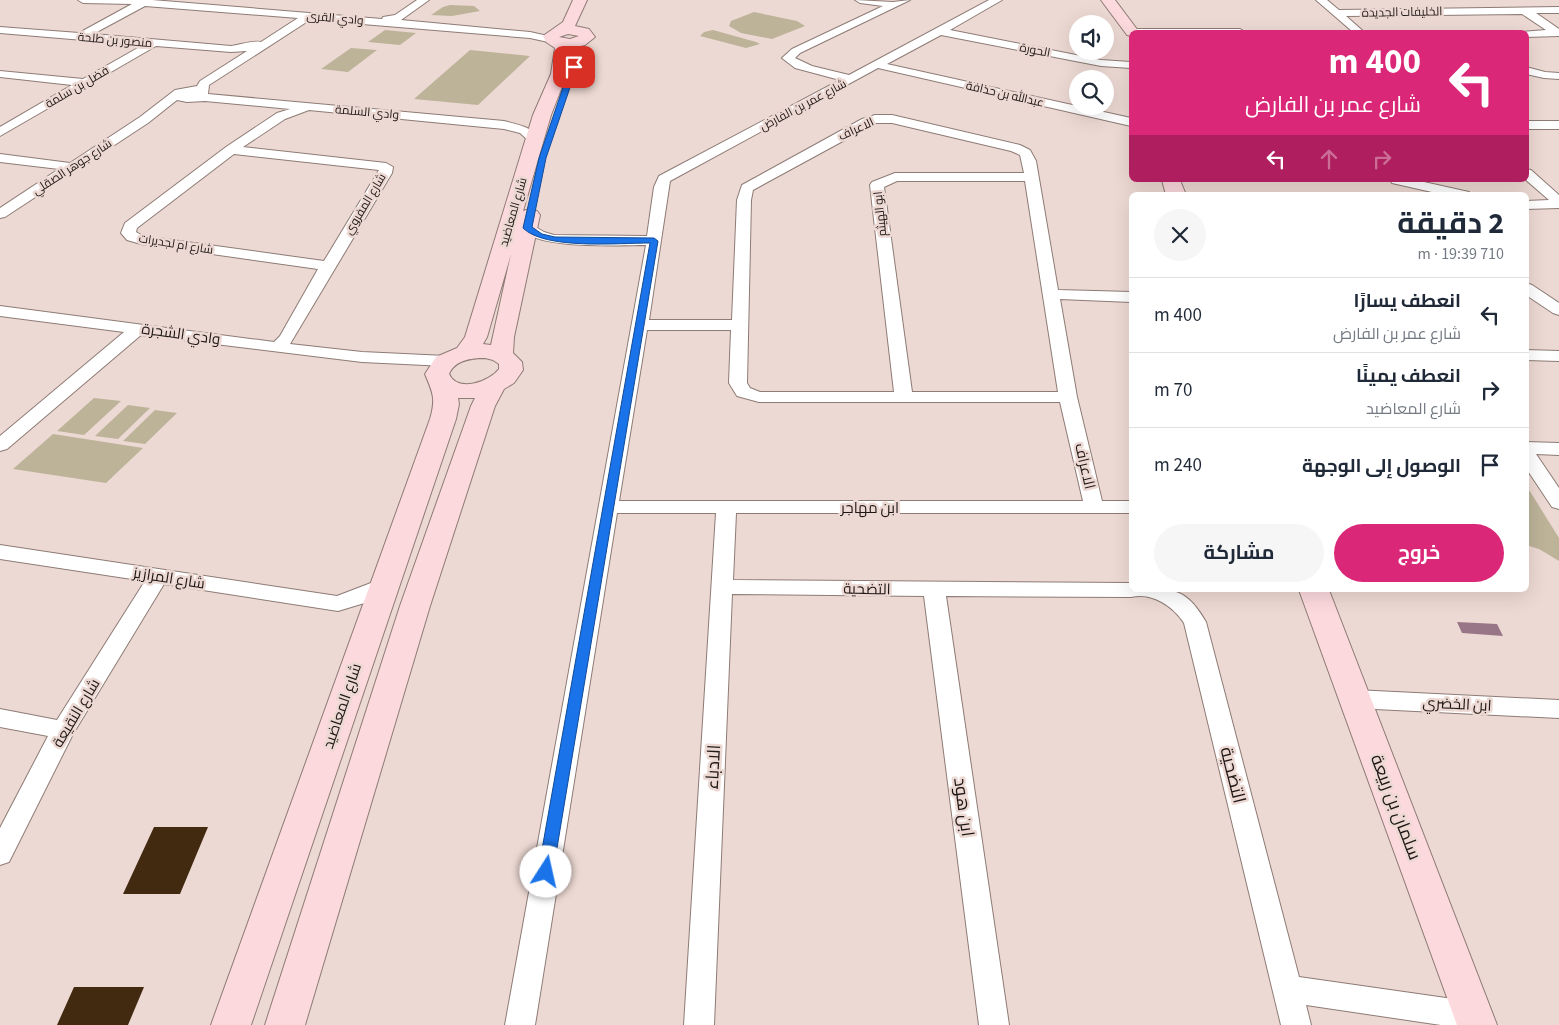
<!DOCTYPE html>
<html lang="ar">
<head>
<meta charset="utf-8">
<style>
	body { margin:0; font-family:"Source Sans 3",Cairo,sans-serif; background:#f6f6f7; color:#1f2937; direction:rtl; height:100vh; display:flex; flex-direction:column; font-size:19px; white-space:nowrap }
	* { box-sizing:border-box; margin:0 }
	p { font-size:16px; color:#747a83 }
	.icon { flex:none; width:28px; height:28px; fill:none; stroke:currentColor; stroke-width:2; stroke-linecap:round; stroke-linejoin:round }
	.map { position:relative; flex:1; overflow:hidden; direction:ltr }
	.sheet { position:absolute; left:1129px; top:192px; width:400px; height:400px; display:flex; flex-direction:column; background:#fff; border-radius:8px; box-shadow:0 5px 20px #0002; direction:rtl }
	.sheet>* { flex:none }
	.top-card { position:absolute; left:1129px; top:30px; width:400px; height:152px; border-radius:8px; box-shadow:0 5px 20px #0002; direction:rtl; background:#db2777; color:#fff; overflow:hidden }
	.buttons { position:absolute; left:1069px; top:15px; display:grid; gap:10px }
	.buttons a { display:grid; place-items:center; width:45px; height:45px; border-radius:50%; background:#fff; box-shadow:0 5px 20px #0002; font-size:25px }
	.pin { position:absolute; display:grid; place-items:center; width:42px; height:42px; color:#fff; margin:-21px; border-radius:10px; box-shadow:0 2px 8px #0006 }
	.me { position:absolute; width:55px; margin:-28px; rotate:10deg; stroke-linejoin:round; filter:drop-shadow(0 0 4px #0008) }
	.turn { display:flex; align-items:center; gap:18px; height:105px; padding:0 25px; font-size:22px }
	.turn .icon { width:65px; height:65px; stroke-width:2.5 }
	.turn b { display:block; font-size:35px; line-height:42px }
	.lanes { display:flex; align-items:center; height:48px; padding:0 25px; background:#0003; justify-content:center; gap:25px; direction:ltr }
	.lanes .off { opacity:.35 }
	.round { display:grid; place-items:center; flex:none; width:52px; height:52px; border-radius:26px; background:#f6f6f7 }
	.summary { display:flex; align-items:center; justify-content:space-between; height:85px; padding:0 25px }
	h1 { font-size:30px; font-weight:700; line-height:38px }
	.action { display:flex; gap:10px; margin-top:auto; padding:10px 25px }
	.action a { flex:1; height:58px; border-radius:30px; background:#db2777; color:#fff; font-size:20px; font-weight:700; line-height:58px; text-align:center }
	.action a+a { background:#f6f6f7; color:#1f2937 }
	ul { padding:0; list-style:none }
	li { display:flex; align-items:center; gap:15px; height:75px; padding:0 25px; border-top:1px solid #e0e1e3 }
	li div { flex:1 }
	li b { display:block; font-size:19px }
	li em { font-style:normal }
	.map>svg:first-child { display:block }
	.green { fill:#bcb399 }
	.water { fill:#997588 }
	.building { fill:#422a11 }
	.lines { fill:none; stroke-linecap:round; stroke-linejoin:round }
	.street-casing { stroke:#8d7b75; stroke-width:2 }
	.secondary-casing { stroke:#8d7b75; stroke-width:2 }
	.street { fill:#fff; fill-rule:evenodd }
	.secondary { fill:#fcd9dd; fill-rule:evenodd }
	.route { fill:#1a73e8; stroke:#114b97 }
	.labels { text-anchor:middle; stroke-width:5; stroke-linejoin:round; paint-order:stroke }
	.far-street-label { font-size:12px; fill:#1e1715; stroke:#edd9d3 }
	.street-label { font-size:15px; fill:#1e1715; stroke:#edd9d3 }
	.near-street-label { font-size:18px; fill:#1e1715; stroke:#edd9d3 }
</style>
</head>
<body>
<div class="map">
<svg width="1559" height="1025" viewBox="0 0 1559 1025">
	<rect width="100%" height="100%" fill="#edd9d3"/>
	<path class="green" d="M450 5 474 6 480 11 452 16 431 15 443 7Z
		M754 12 797 21 805 26 772 39 741 33 729 26 731 21Z
		M385 30 416 33 400 45 368 42Z
		M713 30 756 42 760 44 746 48 700 36 704 32Z
		M351 48 377 50 348 72 321 69Z
		M470 50 530 56 478 105 414 99Z
		M94 398 121 401 84 435 57 431Z
		M128 405 150 408 118 439 95 436Z
		M155 410 177 413 145 444 123 441Z
		M53 434 143 448 106 483 13 469Z
		M1526 485 1559 538V561L1539 549 1526 545Z"/>
	<path class="water" d="M1457 622 1497 624 1503 636 1462 633Z"/>
	<path class="building" d="M154 827H208L180 894H123Z
		M74 987H144L128 1025H57Z"/>
	<g class="lines">
		<g class="street-casing">
			<path id="street" d="M78 0H152L382 19 383 17 395 15 417 0H429L401 20 530 32 557 38 558 40 553 43 530 38 314 20 305 23 209 85 208 94 504 121C519 125 532 127 541 139L535 143 530 142 520 133 504 129 309 110 285 119 243 147 386 163 393 167 392 173 290 344 362 352 446 356 452 357 455 361 452 365 446 366 362 362 141 335 7 449 0 451V436L124 332 0 316V306L274 342 280 336 318 269 141 244 127 240 121 233 125 223 226 147 277 113 290 109 205 101 187 102 177 100 148 123 5 217 0 218V208L59 169 0 162V154L70 163 140 117 175 90 197 86 200 81 247 51 231 52 156 46 0 136V127L72 85 0 77V71L83 79 143 45 0 33V27L79 33 132 4 83 3ZM145 6 298 18 261 42C252 40 240 45 231 46L93 34ZM234 154 379 170 324 261 143 236 136 232 137 228Z
				M855 0 893 2 910 0 800 53 795 58 812 66 849 75 989 0H1002L950 30 1101 60 1131 62V68L1101 66 941 35 887 64 1131 118V126L878 68 670 181 649 320H732L737 200 742 185 862 119 875 115H892L1020 145 1030 150 1036 161 1058 290 1131 292V302L1060 299 1077 397 1102 501H1131V513H736L733 580 1131 583V590C1171 590 1184 584 1206 622L1299 977 1474 1002 1484 1006 1489 1016 1485 1025H1441L1306 1005 1311 1025H1281L1184 623C1173 606 1152 592 1131 597L946 596 1009 1025H979L924 596 732 594 714 1025H684L716 513H617L535 1025H505L646 245C619 245 536 250 520 228L522 225H532L544 232 554 235 647 236 654 187 659 176 840 80 795 68 782 58 792 49 883 6 860 3ZM876 123H892L1011 151 1020 155 1024 173H895L872 182 870 185 894 392H760L750 388 747 383 751 200 753 190ZM897 181H1025L1058 392H912L884 187ZM647 330H731L729 383 737 396 759 402H1060L1083 501H619Z
				M1316 0H1327L1339 10 1559 7V13H1536L1559 29V36L1526 37V32H1522L1546 30 1522 14 1346 16 1364 32H1353Z
				M1132 29H1240L1245 32H1131V35L1128 34 1127 32Z
				M1526 67 1545 72 1559 73V79L1544 78 1526 74Z
				M1526 121H1559V129H1526Z
				M1526 169 1531 170 1559 195V208L1526 209V201L1549 200 1526 180Z
				M1390 180H1415L1469 192 1471 195H1445L1392 183Z
				M1526 283 1532 285 1559 303V315L1553 313 1526 295Z
				M1526 350 1559 351V361L1526 360Z
				M1526 442 1559 443V455L1536 454 1559 488V509L1552 507 1526 468Z
				M0 545 337 596 384 578 392 580 395 585 392 590 371 601 338 611 164 584 73 734 9 862 0 865V828L48 736 0 727V709L57 720 145 581 0 559Z
				M1355 690 1559 700V718L1355 708 1347 705 1343 699 1347 693Z"/>
		</g>
		<g class="secondary-casing">
			<path id="secondary" d="M573 0H587L575 26 589 29 595 37 585 45 571 48 567 74 551 115 523 211 530 209 537 211 540 215 514 337 513 353 522 362 523 370 514 383 504 389 495 406 430 606 305 1025H265L400 606 471 406 475 398H458L459 404 456 419 251 1025H211L430 419C436 399 433 393 425 374L436 357 457 348 465 337 533 115 551 74 555 48 546 42 543 36 563 22ZM568 34 579 36 570 39 559 37ZM511 254 491 345 483 344 487 337ZM485 358 493 360 499 364V369C489 382 458 393 449 374 455 360 471 358 485 358Z
				M1101 0H1115L1139 32H1131V36L1127 35Z
				M1162 180H1180L1186 195H1166Z
				M1299 590H1329L1497 1025H1457Z"/>
		</g>
		<use href="#street" class="street"/>
		<use href="#secondary" class="secondary"/>
	</g>
	<path class="route" d="M574 65 577 67 546 158 532 227 542 234 555 237 654 238 658 241 553 872 551 876 546 878 540 876 538 872 650 243C618 243 545 250 523 228L539 158 570 67Z"/>
	<g class="labels">
		<g class="far-street-label">
			<text transform="translate(1402 12) rotate(-1)" y="4">الخليفات الجديدة</text>
			<text transform="translate(335 18) rotate(5)" y="4">وادي القرى</text>
			<text transform="translate(115 40) rotate(5)" y="4">منصور بن طلحة</text>
			<text transform="translate(1035 50) rotate(11)" y="4">الحورة</text>
			<text transform="translate(77 87) rotate(-30)" y="4">فضل بن سلمة</text>
			<text transform="translate(1005 94) rotate(13)" y="4">عبدالله بن حذافة</text>
			<text transform="translate(803 105) rotate(-28)" y="4">شارع عمر بن الفارض</text>
			<text transform="translate(367 112) rotate(5)" y="4">وادي السلمة</text>
			<text transform="translate(856 129) rotate(-25)" y="4">الاعراف</text>
			<text transform="translate(72 167) rotate(-33)" y="4">شارع جوهر الصقلي</text>
			<text transform="translate(365 204) rotate(-59)" y="4">شارع المفروي</text>
			<text transform="translate(513 212) rotate(-74)" y="4">شارع المعاضيد</text>
			<text transform="translate(880 214) rotate(-96)" y="4">ابو الهيثم</text>
			<text transform="translate(176 244) rotate(9)" y="4">شارع ام لجديرات</text>
		</g>
		<g class="street-label">
			<text transform="translate(181 334) rotate(8)" y="5">وادي الشجرة</text>
			<text transform="translate(1085 466) rotate(77)" y="5">الاعراف</text>
			<text x="870" y="513">ابن مهاجر</text>
			<text transform="translate(169 578) rotate(9)" y="5">شارع المرازيز</text>
			<text transform="translate(867 589) rotate(1)" y="5">التضحية</text>
			<text transform="translate(1457 704) rotate(3)" y="5">ابن الخضري</text>
			<text transform="translate(342 706) rotate(-71)" y="5">شارع المعاضيد</text>
			<text transform="translate(76 713) rotate(-59)" y="5">شارع النقيعة</text>
		</g>
		<g class="near-street-label">
			<text transform="translate(713 767) rotate(-87)" y="6">الادباء</text>
			<text transform="translate(1233 775) rotate(76)" y="6">التضحية</text>
			<text transform="translate(964 807) rotate(82)" y="6">ابن هود</text>
			<text transform="translate(1396 807) rotate(69)" y="6">سلمان بن ربيعة</text>
		</g>
	</g>
</svg>
<div class="buttons">
<a><svg class="icon" aria-label="sound" viewBox="0 0 24 24"><path d="M4 9h4l5-4v14l-5-4H4zM17 9q2 3 0 6"/></svg></a>
<a><svg class="icon" aria-label="search" viewBox="0 0 24 24"><circle cx="10" cy="10" r="6"/><path d="M15 15l6 6"/></svg></a>
</div>
<div class="pin" style="left:574px;top:67px;background:#d93025"><svg class="icon" aria-label="arrive" viewBox="0 0 24 24"><path d="M6 21V4h12l-3 4 3 4H6"/></svg></div>
<svg class="me" style="left:546px;top:872px" viewBox="-20 -20 40 40"><circle r="19" fill="#fff"/><path d="M0-13L10 11 0 6-10 11z" fill="#1a73e8"/></svg>
<div class="top-card">
<div class="turn"><svg class="icon" aria-label="left" viewBox="0 0 24 24"><path d="M17 20v-9H6M10 6l-5 5 5 5"/></svg><div><b>400 m</b>شارع عمر بن الفارض</div></div>
<div class="lanes"><svg class="icon" aria-label="left" viewBox="0 0 24 24"><path d="M17 20v-9H6M10 6l-5 5 5 5"/></svg><svg class="icon off" aria-label="ahead" viewBox="0 0 24 24"><path d="M12 20V5M6 11l6-6 6 6"/></svg><svg class="icon off" aria-label="right" viewBox="0 0 24 24"><path d="M7 20v-9h11M14 6l5 5-5 5"/></svg></div>
</div>
<section class="sheet">
<div class="summary"><div><h1>2 دقيقة</h1><p>710 m · 19:39</p></div><a class="round"><svg class="icon" aria-label="close" viewBox="0 0 24 24"><path d="M6 6l12 12M18 6L6 18"/></svg></a></div>
<ul>
<li><svg class="icon" aria-label="left" viewBox="0 0 24 24"><path d="M17 20v-9H6M10 6l-5 5 5 5"/></svg><div><b>انعطف يسارًا</b><p>شارع عمر بن الفارض</p></div><em>400 m</em></li>
<li><svg class="icon" aria-label="right" viewBox="0 0 24 24"><path d="M7 20v-9h11M14 6l5 5-5 5"/></svg><div><b>انعطف يمينًا</b><p>شارع المعاضيد</p></div><em>70 m</em></li>
<li><svg class="icon" aria-label="arrive" viewBox="0 0 24 24"><path d="M6 21V4h12l-3 4 3 4H6"/></svg><div><b>الوصول إلى الوجهة</b></div><em>240 m</em></li>
</ul>
<div class="action"><a>خروج</a><a>مشاركة</a></div>
</section>
</div>
</body>
</html>
